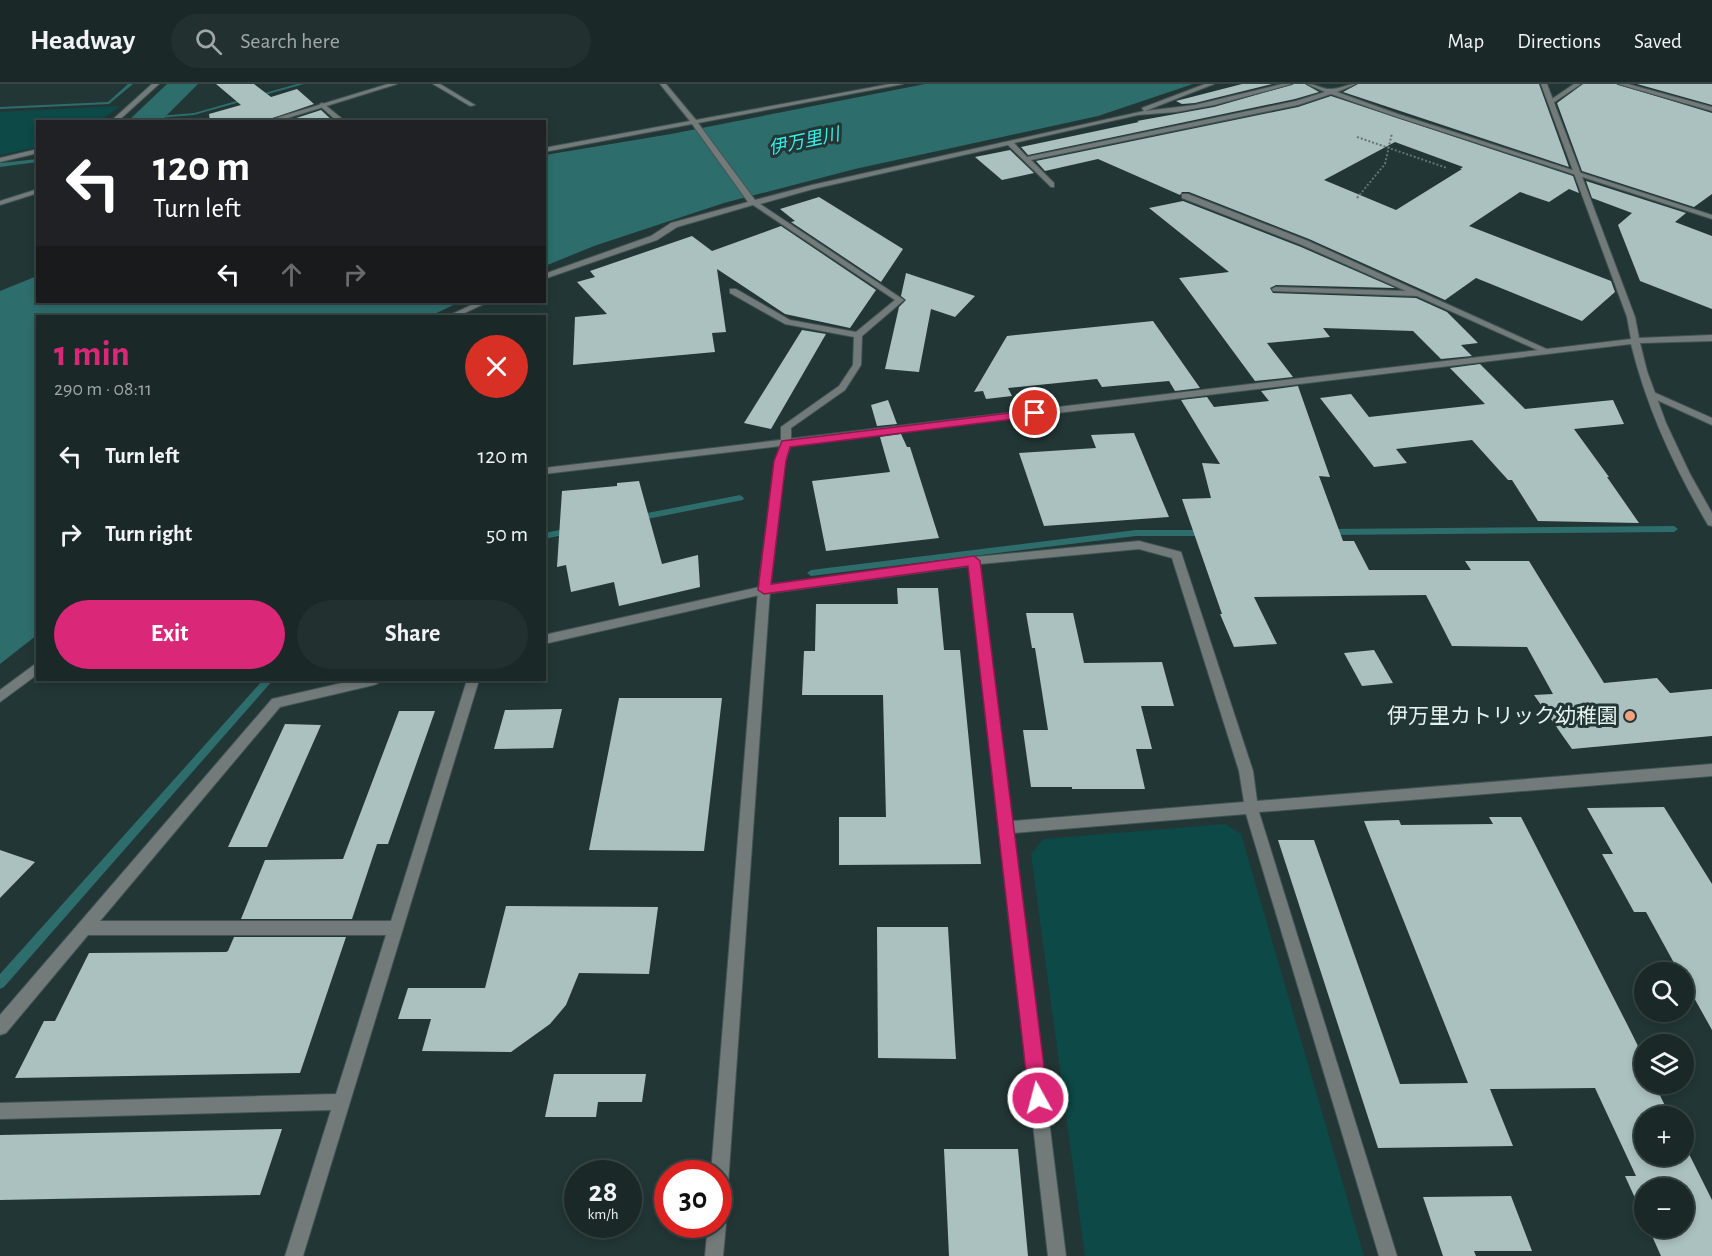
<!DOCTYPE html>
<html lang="en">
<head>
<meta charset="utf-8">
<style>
	body { margin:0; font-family:"Alegreya Sans","Noto Sans JP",sans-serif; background:#233030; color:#f1f3f6; height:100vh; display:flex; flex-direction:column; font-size:22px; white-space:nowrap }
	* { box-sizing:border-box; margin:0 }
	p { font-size:20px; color:#9fa6a8 }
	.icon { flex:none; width:33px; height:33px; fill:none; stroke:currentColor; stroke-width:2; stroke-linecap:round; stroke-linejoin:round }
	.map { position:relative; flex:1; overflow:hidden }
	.sheet { position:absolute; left:36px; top:231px; width:510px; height:366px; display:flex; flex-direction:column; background:#1a2828; border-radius:0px; box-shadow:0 3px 9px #0003,0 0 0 2px #384445 }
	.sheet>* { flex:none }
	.hud { position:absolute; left:36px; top:36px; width:510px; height:183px; border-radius:0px; box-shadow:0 3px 9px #0003,0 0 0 2px #384445; background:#202124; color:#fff; overflow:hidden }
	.controls { position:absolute; left:1634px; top:878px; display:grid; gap:12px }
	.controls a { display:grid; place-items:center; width:60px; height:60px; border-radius:50%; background:#1a2828; box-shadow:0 3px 9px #0003,0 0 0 2px #384445; font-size:30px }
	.speed { position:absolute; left:564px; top:1076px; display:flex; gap:12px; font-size:30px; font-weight:700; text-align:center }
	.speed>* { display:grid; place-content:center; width:78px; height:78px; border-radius:50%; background:#1a2828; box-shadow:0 3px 9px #0003,0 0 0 2px #384445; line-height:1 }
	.speed small { font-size:15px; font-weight:400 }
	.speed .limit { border:9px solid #d22; background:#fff; color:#111 }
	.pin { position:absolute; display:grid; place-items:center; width:51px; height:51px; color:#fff; margin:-26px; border:3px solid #fff; border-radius:50%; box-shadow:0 2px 6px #0007 }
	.me { position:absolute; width:66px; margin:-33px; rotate:353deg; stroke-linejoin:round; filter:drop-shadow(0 0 4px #0008) }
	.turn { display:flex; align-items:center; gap:21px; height:126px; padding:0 18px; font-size:27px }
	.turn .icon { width:78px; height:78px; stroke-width:2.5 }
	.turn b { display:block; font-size:42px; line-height:51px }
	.lanes { display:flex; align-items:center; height:57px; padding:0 18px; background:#0003; justify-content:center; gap:30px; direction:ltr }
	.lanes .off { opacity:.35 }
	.round { display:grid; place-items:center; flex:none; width:63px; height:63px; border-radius:32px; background:#233030 }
	.overview { display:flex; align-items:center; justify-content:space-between; height:102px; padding:0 18px }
	h1 { font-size:36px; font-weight:600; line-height:45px; color:#db2777 }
	.button { display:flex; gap:12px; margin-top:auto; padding:12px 18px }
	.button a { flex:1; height:69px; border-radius:36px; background:#db2777; color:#fff; font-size:24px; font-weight:600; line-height:69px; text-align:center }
	.button a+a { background:#233030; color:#f1f3f6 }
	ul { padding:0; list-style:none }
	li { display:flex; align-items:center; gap:18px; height:78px; padding:0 18px }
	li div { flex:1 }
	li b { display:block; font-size:22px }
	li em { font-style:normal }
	header { display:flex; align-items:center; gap:36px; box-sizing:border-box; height:84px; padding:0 30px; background:#1a2828; border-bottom:2px solid #384445 }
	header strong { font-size:28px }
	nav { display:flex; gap:33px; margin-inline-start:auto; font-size:21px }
	.search { width:420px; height:54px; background:#233030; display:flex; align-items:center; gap:15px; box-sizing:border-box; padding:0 21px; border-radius:33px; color:#9fa6a8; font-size:22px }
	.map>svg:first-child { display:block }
	.green { fill:#0d4947 }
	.water { fill:#2d6d6b }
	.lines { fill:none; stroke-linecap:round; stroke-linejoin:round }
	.stream { fill:#2d6d6b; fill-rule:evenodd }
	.river { fill:#2d6d6b; fill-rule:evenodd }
	.building { fill:#aac1bf; fill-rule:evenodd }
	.minor-casing { stroke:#415453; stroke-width:2 }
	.tertiary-casing { stroke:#415453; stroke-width:2 }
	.path { stroke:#627473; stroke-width:2; stroke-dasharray:2 2; stroke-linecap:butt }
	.minor { fill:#727b7a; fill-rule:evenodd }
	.tertiary { fill:#727b7a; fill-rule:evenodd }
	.route { fill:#db2777; stroke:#8e194d; stroke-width:1.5 }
	.poi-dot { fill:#f2a080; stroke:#223635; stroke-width:2 }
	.labels { text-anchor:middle; stroke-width:6; stroke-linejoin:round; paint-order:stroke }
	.far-water-label { font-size:18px; font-style:italic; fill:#3aefea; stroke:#223635 }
	.poi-label { font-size:21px; fill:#e6f2f1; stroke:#223635; text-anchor:end }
</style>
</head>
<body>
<header>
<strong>Headway</strong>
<div class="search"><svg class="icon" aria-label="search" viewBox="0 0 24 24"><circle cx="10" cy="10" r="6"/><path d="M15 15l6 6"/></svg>Search here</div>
<nav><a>Map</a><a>Directions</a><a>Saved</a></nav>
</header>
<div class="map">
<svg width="1712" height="1172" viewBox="0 0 1712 1172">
	<rect width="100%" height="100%" fill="#223635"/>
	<path class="green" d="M120 22 100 37 38 38 37 63 0 71V28Z
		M1225 740 1241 750 1364 1172H1085L1031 770 1043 755Z"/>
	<path class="water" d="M925 0H1193L1098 32 855 85 724 119 594 162 545 182V71L671 50Z
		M37 192 38 218H460L430 232H38L37 551 0 580V207Z"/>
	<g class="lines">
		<path class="stream" d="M128 0H133L109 20 0 25V23L108 18Z
			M297 0H304L194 31 146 35 144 34 146 33 194 29Z
			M38 75V78L0 83V79Z
			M740 411 744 414 743 416 637 437 633 434 637 431Z
			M1674 442 1678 445 1674 448 1328 451 1324 448 1328 445Z
			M570 444 573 445 574 447 573 449 544 455V449Z
			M1136 446H1204L1208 449 1204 452H1136L811 492 807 489 811 486Z
			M263 596H273L4 903 0 905V890Z"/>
		<path class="river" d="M167 0H198L160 38H127Z"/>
	</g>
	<path class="building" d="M216 0H254L271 13 297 5 314 20 261 38H210L209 30 241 21Z
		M1242 0H1272L1195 19 1182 20 1176 17Z
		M1294 0H1305L1319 8 1295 15 1028 71 1021 63 1139 38 1137 37 1214 23Z
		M1358 0H1539L1569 83 1343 8Z
		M1583 0H1616L1712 29V110L1694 123 1582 87 1557 19Z
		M1637 0H1712V21Z
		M1331 12 1573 92 1579 109 1569 105 1549 118 1520 108 1469 142 1611 197 1615 208 1582 237 1476 194 1445 216 1309 155 1189 108H1182L1180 111 1098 75 1045 87 1036 77 1298 23ZM1395 58 1463 83 1460 85H1462L1396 126 1324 96Z
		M321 26 334 38H284Z
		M1010 66 1034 89 1002 96 975 73Z
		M1586 97 1686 129 1675 138 1712 152V225L1640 197 1618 141 1632 129 1592 114Z
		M819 113 903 165 881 198 791 138 795 137 780 125Z
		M1183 117 1301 163 1395 204 1276 201 1270 204 1273 209 1416 214 1447 228 1478 259 1461 261 1472 272 1441 275 1413 247 1323 244 1330 253 1267 259 1293 293 1255 297 1179 194 1229 188 1149 124Z
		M781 142 876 206 850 244 785 230 717 185 726 248 712 249 715 268 573 281 575 233 607 230 577 198 595 193 590 187 692 152 712 167Z
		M906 189 975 212 955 233 931 225 919 288 885 285 899 223 906 216 901 212Z
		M1153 237 1200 304 1175 307 1169 297 1102 303 1097 295 1008 304 1012 312 986 315 983 307 974 308 1007 252Z
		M802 246 826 250 771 345 744 339Z
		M1480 280 1525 325 1613 316 1624 340 1574 345 1609 393H1607L1639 439 1538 437 1512 396H1508L1472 356 1396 365 1407 379 1374 383 1320 314 1351 310 1369 333 1485 320 1450 284Z
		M1298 302 1330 393 1319 392 1343 457H1354L1369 486H1471L1465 477H1529L1604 599 1657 594 1670 609 1712 605V652L1572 665 1534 611 1553 610 1527 563 1452 562 1426 511 1254 513 1277 560 1234 563 1220 530H1222L1182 415 1211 414 1202 379 1220 380 1181 316 1207 313 1214 323 1269 317 1261 307Z
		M888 316 897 340 877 342 871 321Z
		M1134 349 1169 433 1044 442 1019 369 1096 364 1091 351Z
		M901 350 907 363H910L939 454 826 467 812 397 890 388 880 353Z
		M639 397 662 480 698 471 700 503 619 522 614 498 571 508 566 481 557 483 562 407 617 402V399Z
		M897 504H938L944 566H960L981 780 839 781V733H886L883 611H802L804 567H815L816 520H898Z
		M1026 529H1073L1084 579 1162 578 1174 622H1141L1152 665H1136L1145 705H1072V703H1031L1023 646H1048L1035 564H1032Z
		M1374 566 1393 599 1362 602 1344 569Z
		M619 614H722L704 767 589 766Z
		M562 625 553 664 494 665 505 626Z
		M399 627H435L388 760H377L352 835H241L265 776 343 775Z
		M285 640 321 641 267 763H228Z
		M1664 723 1712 800V946L1683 894V888H1679L1646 828H1634L1602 770H1613L1587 724Z
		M1489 733H1521L1627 940 1644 974V999H1654L1670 1032H1644V1071H1683V1058L1712 1116V1172H1661L1648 1143H1683V1104H1644V1134L1625 1092H1636L1595 1004 1490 1005 1513 1062 1378 1064 1278 756H1314L1400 1000 1468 999 1364 737 1399 736 1401 741 1493 740Z
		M0 766 35 778 0 814Z
		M506 822 658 823 649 890 579 889 566 921 550 940 511 968 422 967 431 935H398L408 904H485Z
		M877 843H948L956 975 878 974Z
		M234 853H346L300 989 15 994 44 937H55L89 869 226 868 228 867Z
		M554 990H646L642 1018H598L596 1033H545Z
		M282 1045 260 1111 0 1116V1051Z
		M944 1065H1018L1028 1172H949Z
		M1511 1112 1532 1167H1474L1476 1172H1443L1423 1113Z"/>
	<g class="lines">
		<g class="minor-casing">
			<path id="minor" d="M152 0H159L117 38H110Z
				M433 0H440L475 21 470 22Z
				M660 0H666L696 36 890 0H903L698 39 755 116 812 101 1144 27 1142 24 1205 0H1214L1145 27 1195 21 1282 0H1292L1214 21 1176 28 1138 31 1014 59 1027 73 1296 17 1325 8 1307 0C1316 0 1324 6 1331 5 1340 5 1347 0 1356 0L1337 8 1398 30 1712 131V135L1394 32 1331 10 1298 21 1031 76 1054 99V103H1051L1008 61 813 105 760 120 904 216 862 252 861 281 845 306 791 344V360L786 363 781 360V343L839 302 853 281 854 253 785 240 730 209V205H736L790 236 856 248 895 216 753 121 677 143 657 156 544 195V190L651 152 671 139 748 118 692 40 544 68V64L690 37Z
				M1574 0H1581L1553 19H1549V17Z
				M1618 0H1628L1712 23V27Z
				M322 19 324 20 346 38H338L320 22V20Z
				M38 65V69L0 78V74Z
				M1182 110H1188L1308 157 1551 267 1544 269 1417 212 1273 207 1272 205 1276 203 1406 207 1302 161 1182 114Z
				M478 218H488L458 232H448Z
				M1651 307 1712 334V341L1648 312 1646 310Z
				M1139 457 1181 468 1182 471 1253 687 1257 717 1712 680V692L1259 728 1397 1172H1379L1246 730 1013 749 1066 1172H1048L969 482 764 510 544 560V551L764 502 974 473ZM1139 465 1172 474 1239 687 1244 718 1012 737 980 480Z
				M355 596H380L378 599 374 601 280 623 100 837H391L467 596H479L303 1172H285L331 1026 0 1035V1019L336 1010 386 851H88L6 949 0 951V931L272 615Z"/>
		</g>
		<g class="tertiary-casing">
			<path id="tertiary" d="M388 0H397L275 38H263Z
				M1541 0H1547L1635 233 1639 254 1712 251V257L1640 259 1647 287 1666 339 1690 390 1712 429V442L1708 441C1674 383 1647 325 1631 260L791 361 785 377 770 506 727 1115 724 1121 718 1123V1089H711L758 506 775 377 780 362 544 390V384L1631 255 1627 233Z
				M38 105V109L0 121V117Z
				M38 578V590L0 618V606Z
				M718 1132 723 1134 726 1140 723 1172H705L708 1140H718Z"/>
		</g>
		<path class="path" d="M1357 53 1447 84
			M1357 114 1385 80 1392 49"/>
		<use href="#minor" class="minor"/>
		<use href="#tertiary" class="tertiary"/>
	</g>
	<path class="route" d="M1035 326 1038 327V332L790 363 786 377 771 500 974 472 980 477 1048 1014 1045 1020 1038 1023 1032 1020 1029 1014 968 482 764 510 758 506 774 377 782 357Z"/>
	<circle class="poi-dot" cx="1630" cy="632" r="6"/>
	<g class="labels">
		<g class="far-water-label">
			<text transform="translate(804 57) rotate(-12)" y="6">伊万里川</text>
		</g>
		<g class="poi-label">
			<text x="1618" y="639">伊万里カトリック幼稚園</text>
		</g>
	</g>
</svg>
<div class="controls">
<a><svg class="icon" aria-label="search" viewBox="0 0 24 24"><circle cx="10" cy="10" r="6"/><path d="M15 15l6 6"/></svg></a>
<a><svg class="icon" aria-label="layers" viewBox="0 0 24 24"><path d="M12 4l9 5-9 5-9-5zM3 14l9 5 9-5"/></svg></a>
<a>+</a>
<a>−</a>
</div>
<div class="speed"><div>28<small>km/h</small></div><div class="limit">30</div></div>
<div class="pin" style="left:1035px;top:329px;background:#d93025"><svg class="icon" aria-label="arrive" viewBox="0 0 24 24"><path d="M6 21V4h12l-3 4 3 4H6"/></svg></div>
<svg class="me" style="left:1038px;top:1014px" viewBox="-20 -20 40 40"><circle r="17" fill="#db2777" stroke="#fff" stroke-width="3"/><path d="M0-11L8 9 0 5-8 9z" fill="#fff"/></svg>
<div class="hud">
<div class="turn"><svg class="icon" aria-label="left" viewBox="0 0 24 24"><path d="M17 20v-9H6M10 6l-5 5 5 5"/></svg><div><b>120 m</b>Turn left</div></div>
<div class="lanes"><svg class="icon" aria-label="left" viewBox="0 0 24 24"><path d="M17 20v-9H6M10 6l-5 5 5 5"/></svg><svg class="icon off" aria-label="ahead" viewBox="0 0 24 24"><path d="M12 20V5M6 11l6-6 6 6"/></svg><svg class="icon off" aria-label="right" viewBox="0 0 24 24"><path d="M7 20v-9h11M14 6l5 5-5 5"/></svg></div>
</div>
<section class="sheet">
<div class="overview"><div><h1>1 min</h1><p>290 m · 08:11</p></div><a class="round" style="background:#d93025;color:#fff"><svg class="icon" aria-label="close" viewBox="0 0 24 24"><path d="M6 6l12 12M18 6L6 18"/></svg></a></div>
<ul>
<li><svg class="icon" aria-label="left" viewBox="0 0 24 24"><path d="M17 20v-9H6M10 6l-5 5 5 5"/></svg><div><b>Turn left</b></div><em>120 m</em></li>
<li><svg class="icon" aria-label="right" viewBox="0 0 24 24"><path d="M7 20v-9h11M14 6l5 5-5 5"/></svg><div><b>Turn right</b></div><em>50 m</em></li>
</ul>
<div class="button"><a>Exit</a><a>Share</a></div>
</section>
</div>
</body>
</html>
